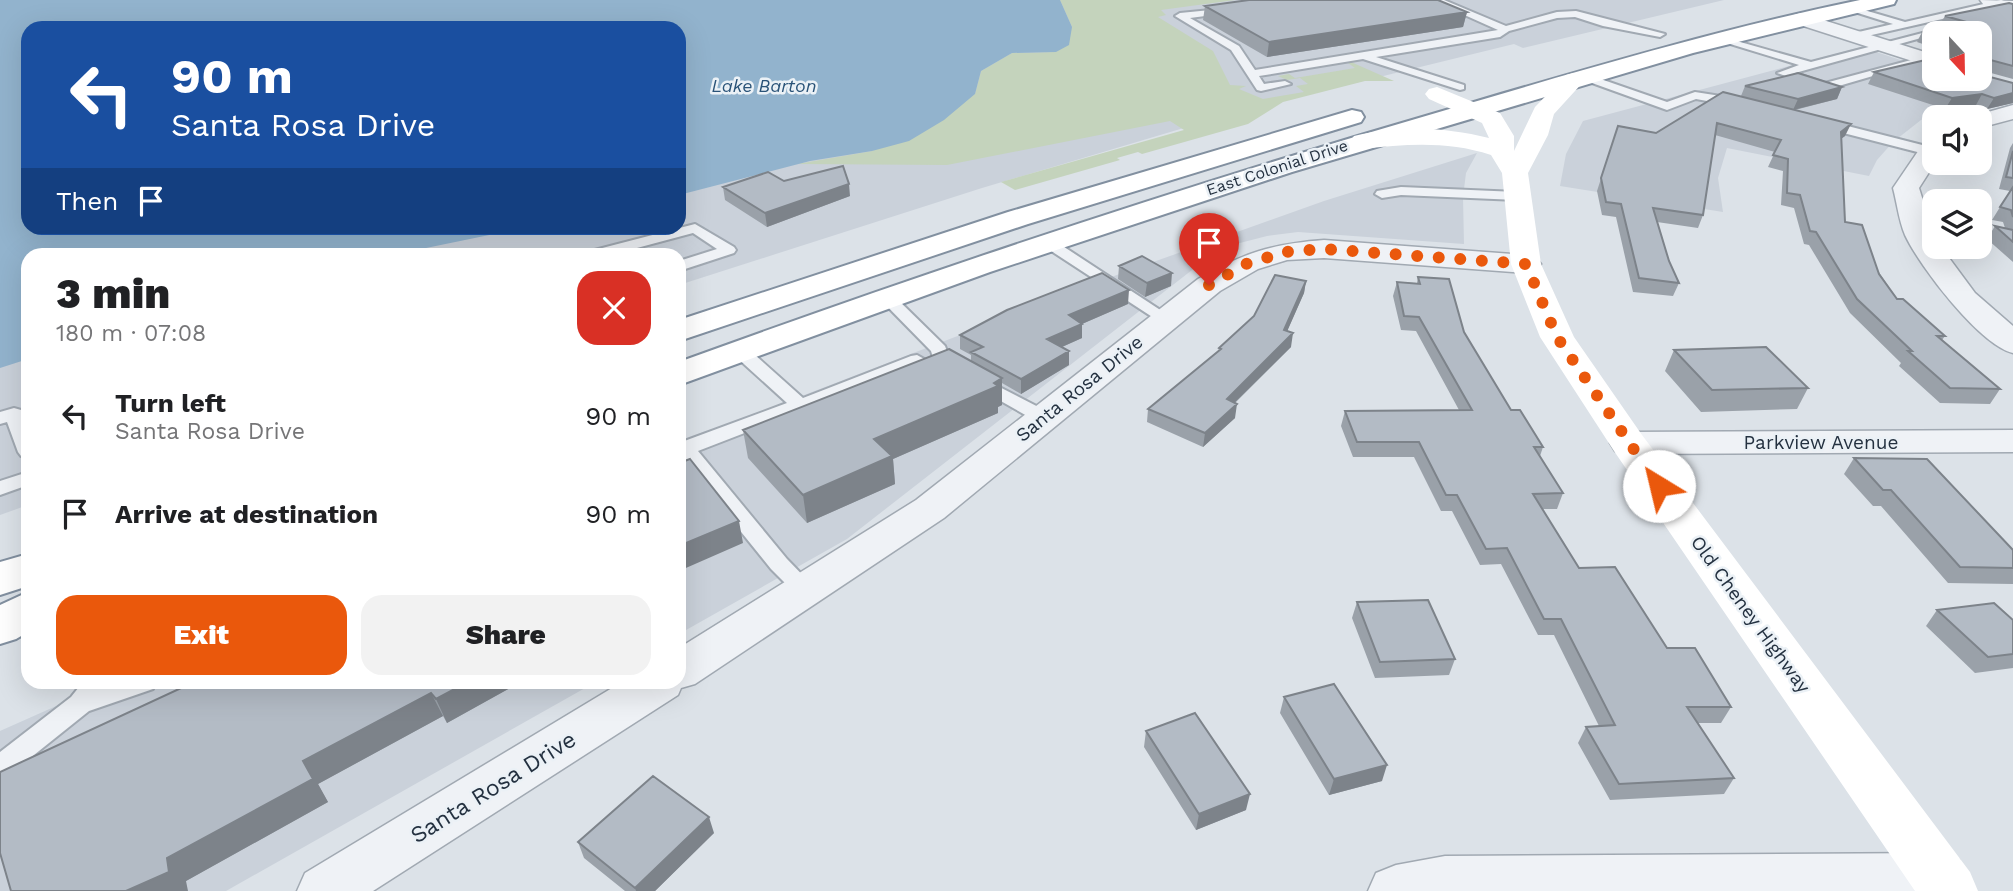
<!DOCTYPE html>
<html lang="en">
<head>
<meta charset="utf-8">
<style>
	body { margin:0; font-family:"Work Sans",sans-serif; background:#f2f2f2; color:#202124; height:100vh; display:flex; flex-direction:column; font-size:26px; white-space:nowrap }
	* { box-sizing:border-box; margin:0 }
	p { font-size:23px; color:#757577 }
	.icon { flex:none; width:38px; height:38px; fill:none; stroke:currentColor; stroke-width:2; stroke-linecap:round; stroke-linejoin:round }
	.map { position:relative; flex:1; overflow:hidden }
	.sheet { position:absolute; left:21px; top:248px; width:665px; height:441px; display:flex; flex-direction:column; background:#fff; border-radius:21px; box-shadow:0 7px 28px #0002 }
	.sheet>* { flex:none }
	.top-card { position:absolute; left:21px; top:21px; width:665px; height:214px; border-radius:21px; box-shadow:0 7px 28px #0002; background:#1a4fa0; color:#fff; overflow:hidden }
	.needle { width:46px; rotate:158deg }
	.controls { position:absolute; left:1922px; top:21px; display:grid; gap:14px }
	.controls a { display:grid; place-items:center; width:70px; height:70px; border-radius:14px; background:#fff; box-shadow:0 7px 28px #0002; font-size:35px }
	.pin { position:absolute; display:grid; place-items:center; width:60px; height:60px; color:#fff; margin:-72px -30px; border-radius:50% 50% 50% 0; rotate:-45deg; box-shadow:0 0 7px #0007 }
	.pin .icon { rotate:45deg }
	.me { position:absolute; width:77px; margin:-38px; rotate:324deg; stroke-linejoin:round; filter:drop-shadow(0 0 5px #0008) }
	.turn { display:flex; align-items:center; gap:24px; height:147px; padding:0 35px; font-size:32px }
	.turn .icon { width:91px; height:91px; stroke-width:2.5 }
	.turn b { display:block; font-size:49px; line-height:60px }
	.then { display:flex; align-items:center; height:66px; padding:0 35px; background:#0003; gap:14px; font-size:26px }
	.round { display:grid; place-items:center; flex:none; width:74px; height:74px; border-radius:21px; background:#f2f2f2 }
	.overview { display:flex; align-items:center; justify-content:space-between; height:119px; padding:0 35px }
	h1 { font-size:42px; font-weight:800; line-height:52px }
	.cta { display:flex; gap:14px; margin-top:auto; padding:14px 35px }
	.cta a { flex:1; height:80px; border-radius:21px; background:#ea580c; color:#fff; font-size:28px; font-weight:800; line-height:80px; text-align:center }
	.cta a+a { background:#f2f2f2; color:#202124 }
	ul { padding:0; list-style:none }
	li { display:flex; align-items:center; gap:21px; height:98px; padding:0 35px }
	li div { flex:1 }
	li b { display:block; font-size:26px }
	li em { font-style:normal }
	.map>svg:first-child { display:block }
	.built { fill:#cad1da; fill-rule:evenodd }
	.green { fill:#c4d3bc }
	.water { fill:#92b3cd }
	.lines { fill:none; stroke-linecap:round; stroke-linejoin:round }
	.lane-casing { stroke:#a1a9b2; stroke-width:4 }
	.street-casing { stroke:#a1a9b2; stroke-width:3 }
	.highway-casing { stroke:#8290a0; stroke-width:4 }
	.lane { fill:#eff2f6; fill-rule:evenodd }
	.street { fill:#eff2f6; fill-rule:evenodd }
	.secondary { fill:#fff; fill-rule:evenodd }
	.highway { fill:#fff; fill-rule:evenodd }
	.wall { fill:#9aa1a9 }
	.shaded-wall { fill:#7d838a }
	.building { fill:#b3bbc5; stroke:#7d838a; stroke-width:2 }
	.route { stroke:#ea580c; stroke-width:12; stroke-dasharray:0 21.6 }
	.labels { text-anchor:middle; stroke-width:5; stroke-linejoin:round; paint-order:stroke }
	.far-street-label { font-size:16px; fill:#243140; stroke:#ebf1f6 }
	.far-water-label { font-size:18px; font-style:italic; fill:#2a5378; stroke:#ebf1f6 }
	.street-label { font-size:19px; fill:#243140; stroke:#ebf1f6 }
	.near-street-label { font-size:23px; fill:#243140; stroke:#ebf1f6 }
</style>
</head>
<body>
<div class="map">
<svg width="2013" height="891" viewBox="0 0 2013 891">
	<rect width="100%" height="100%" fill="#dce2e8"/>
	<path class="built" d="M0 0H1724L1523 48 1514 44 1244 110 982 188 679 285V256H28V505L0 515ZM28 28H679V228H28Z
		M1861 47 1934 71V79L1952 106 1921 120 1893 142 1877 160 1869 176 1727 148 1718 178 1723 212 1560 186 1566 154 1583 121Z
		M1477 153 1466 173 1463 197 1464 244 1298 232 1267 236 1236 244 1210 256 847 539 679 634V443L1114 276 1324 201Z
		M108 683H594L226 891H0V731Z"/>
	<path class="green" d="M1060 0H1235L1161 10 1166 15 1158 17 1213 51 1230 85 1246 86 1239 89 1263 99 1304 92 1296 86 1308 84 1300 78 1287 80 1278 76 1289 74 1295 78 1355 68 1348 63 1351 62 1394 81H1365L1283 102 1248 124 1142 154 1138 152 1117 158 1120 160 1015 190 1001 182 1184 130 1170 121 947 165 797 164 872 151 975 94 981 71 1012 53 1056 52 1072 27Z"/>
	<path class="water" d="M0 0H1060L1072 27 1069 45 1056 52 1012 53 981 71 975 94 944 120 909 141 872 151 810 161 679 195V28H28V228H523L392 255 28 256V359L0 368Z"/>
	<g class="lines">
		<g class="lane-casing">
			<path id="lane" d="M1431 0H1444L1506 26 1557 12 1576 11 1665 34 1660 37 1603 26 1575 17 1557 18 1509 31 1500 37 1376 57 1464 85V89L1460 90 1363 59 1259 76 1264 84 1285 81 1291 84 1261 91 1257 90 1231 50 1175 16 1180 13 1231 8V12L1228 13 1190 18 1239 46 1255 70 1498 30Z
				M2001 0 2004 1V5L1854 39 1849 36 1850 34 1893 24 1842 8 1847 5 1905 22Z
				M1934 30 1939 33 1795 73 1825 83 1926 56 1931 59 1825 90 1777 73 1799 65 1714 39 1719 36 1811 62Z
				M1581 75H1589L1667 102 1695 92 1740 99 1746 103 1740 107 1696 99 1667 110 1581 79Z
				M1824 120 1934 148V153L1929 155 1820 127 1818 124Z
				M1401 187 1517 192 1524 196 1517 200 1401 195 1382 198 1375 194 1377 191Z
				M695 224 734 247 736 250 734 253 679 271V261L717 249 693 233 607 256H581L583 253Z
				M1047 238 1052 239 1174 319 1172 322H1160L1042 245 1040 242 1042 239Z
				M887 293 893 295 945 346 949 357 964 368 961 372H949L935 364 931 351 879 298Z
				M740 346 746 347 803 398 911 356 917 355 926 360 923 364 698 451 787 559 817 590 814 596 806 598 798 596 771 569 679 455V443L787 403 734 355 731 351Z
				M982 378 1050 413 1052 417 1043 423 1036 421 976 387 973 383 976 379Z
				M14 408 21 410 28 426V458L21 456 18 452 7 422 0 424V412Z
				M28 472V485L0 495V481Z
				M83 682H156L153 689 89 711 9 775 0 778V752L71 697Z"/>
		</g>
		<g class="street-casing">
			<path id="street" d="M1980 0 2013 1V13L1983 4Z
				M1801 13 1934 55V68L1794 23 1792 19 1794 15Z
				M2013 105V119L1979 128V117H1970Z
				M1934 139 1935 163 1919 188 1934 236V247H1941L1975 293 2013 326V353C1980 345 1920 267 1905 235 1899 221 1897 203 1893 188L1925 141Z
				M1324 240 1526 255 1536 258 1541 264 1536 270 1526 273 1324 258 1287 260 1258 269 1220 291 944 518 695 684 681 688 678 695 373 891H297L305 873 622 682H679V648L916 500 1198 279C1244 253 1271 244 1324 240Z
				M2013 430V452L1628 454 1615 451 1610 443 1615 435 1628 432Z
				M1940 853 1959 860 1967 878 1962 891H1368L1376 873 1396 865 1445 856Z"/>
		</g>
		<g class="highway-casing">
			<path id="highway" d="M1860 0H1896L1894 4 1693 53 1292 172 990 272 679 385V362C932 270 1187 185 1446 110 1583 70 1720 29 1860 0Z
				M1352 110 1361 112 1364 117 1361 122 1028 224 679 341V320L1008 212Z
				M28 554V586L0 595V562Z
				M28 592V632L16 639 0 644V605Z"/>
		</g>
		<use href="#lane" class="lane"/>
		<use href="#street" class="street"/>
		<path class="secondary" d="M1574 73 1582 75 1585 80 1554 114 1548 135 1528 173 1541 264 1574 337 1642 435 1970 872 1978 891H1915L1614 451 1540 337 1511 264 1502 173 1491 155C1448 141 1407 144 1363 149L1354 146 1350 141 1354 136C1398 125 1446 127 1489 138L1482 123 1429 99 1425 94 1429 89 1437 87 1500 113 1514 136V151L1535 107 1566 75Z"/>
		<use href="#highway" class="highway"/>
	</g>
	<path class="wall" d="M2013 4V79L1980 70 1979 71V33H1934V48L1917 42 1922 32 1945 27 1939 26 1945 16Z
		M1205 6 1467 12 1463 27 1267 57 1203 20Z
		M1874 72 2013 93V103L1987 109 1976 105 1945 109 1868 84Z
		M1745 86 1842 87 1837 99 1795 110 1845 136 1841 139 1845 222 1897 299 1945 336 1942 340 2000 389 1990 404 1940 403 1899 366 1901 363 1850 313 1809 245 1804 244 1794 208 1781 205 1783 171 1768 167 1775 152 1715 135 1703 215 1698 228 1657 222 1669 261 1679 283 1673 296 1633 292 1616 217 1602 215 1597 191 1618 126 1656 133 1741 96Z
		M2013 143V262L1987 239 1995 226 2005 228 2003 222 1992 220 2010 191 1999 189 2010 148Z
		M784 181 850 196 767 227 725 200 723 187Z
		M1119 266 1171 286 1145 297 1118 279Z
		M1418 277 1464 332 1511 410 1543 447 1540 456 1563 493 1557 509H1542L1579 568 1731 707 1721 723H1698L1734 778 1724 794 1610 800 1578 743 1586 727 1599 726 1554 635H1538L1501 564 1480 565 1452 511H1441L1414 457H1353L1341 426 1345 411 1459 410 1416 331 1401 330 1393 296 1397 282 1417 283Z
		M1306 281 1304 293 1287 331 1291 347 1235 403V418L1203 447 1147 422 1148 409 1218 351 1219 348Z
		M1128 304 1082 324V338L1062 347 1069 365 1021 394 1002 383V405L998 407V413L893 459 895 484 807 523 748 458 743 430 971 361V355L960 349V335Z
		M1674 350 1808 388 1797 409 1701 412 1665 371Z
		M1854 458 2013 550V584L1948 583 1881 506H1873L1844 474Z
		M1357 602 1455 659 1449 675 1375 678 1352 618Z
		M1937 610 2013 620V668L1975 673 1926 626Z
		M194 682H521L447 723 443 716 318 784 328 802 186 881Z
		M1284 697 1382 781 1329 795 1280 713Z
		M1146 731 1246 810 1196 830 1144 747Z
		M714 833 655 891H625L584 858 578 842Z"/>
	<path class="shaded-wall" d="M1467 12 1463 27 1267 57 1269 42Z
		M1842 87 1837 99 1793 110 1798 99Z
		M2013 93V103L1987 109 1994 98Z
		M1982 94 1976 105 1945 109 1952 98Z
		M1851 124 1845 136 1835 143 1841 132Z
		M849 184 850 196 767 227 765 213Z
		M1172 273 1171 286 1145 297 1147 283Z
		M1306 281 1304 293 1282 343 1284 330Z
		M1129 290 1128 304 1068 330 1069 315Z
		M1082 324V338L1046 354 1047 339Z
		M1293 333 1291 347 1224 413 1227 399Z
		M1069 351V365L1021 394V379Z
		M1002 378V405L998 407V413L893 459 895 484 807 523 803 495 874 439Z
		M1237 404 1235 418 1203 447 1205 433Z
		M739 521 743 543 679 571V546Z
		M468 682H521L447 723 436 699Z
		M431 693 443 716 318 784 328 802 186 881 188 891H126L167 858 303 761Z
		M1387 765 1382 781 1329 795 1334 779Z
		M1250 794 1246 810 1196 830 1199 814Z
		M709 817 714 833 655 891H636L635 888Z"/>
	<path class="building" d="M1249 0H1438L1467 12 1269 42 1205 6Z
		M2009 3 2013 4V66L1983 58 1982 65 1979 66V33H1934V35L1922 32 1970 23 1945 16Z
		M1934 58V79H1979V74L2013 83V93L1994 98 1982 94 1952 98 1874 72Z
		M1798 73 1842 87 1798 99 1745 86Z
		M1723 92 1851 124 1841 132 1845 222 1862 225 1879 274 1897 299H1903L1945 336H1937L2000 389 1950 388 1908 351H1912L1857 299 1816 232 1810 231 1800 195 1787 193 1788 159 1773 155 1781 140 1717 123 1703 215 1653 208 1669 261 1679 283 1639 278 1621 204 1606 202 1601 178 1618 126 1656 133Z
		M2013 151V178L2006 177Z
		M843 166 849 184 765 213 723 187 768 172 784 181Z
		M2013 187V217L2011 210 2000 207Z
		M1995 226 2013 230V242Z
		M1142 256 1172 273 1147 283 1119 266Z
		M1102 273 1129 290 1069 315 1082 324 1047 339 1069 351 1021 379 971 352 983 347 960 335 1007 310Z
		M1275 275 1306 281 1284 330 1293 333 1227 399 1237 404 1205 433 1148 409 1221 349 1219 348 1254 316Z
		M1418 277 1449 279 1464 332 1511 410H1520L1543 447H1534L1563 493 1533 494 1579 568 1615 567 1667 648H1695L1731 707H1687L1734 778 1619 784 1586 727 1615 725 1561 619H1544L1507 548 1486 549 1457 495H1446L1419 442H1357L1345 411 1472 410 1419 317 1404 316 1397 282 1420 284Z
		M1766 347 1808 388 1712 390 1674 350Z
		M949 349 1002 378 994 383 998 386 874 439 892 456 803 495 743 430Z
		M1854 458 1927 459 2013 550V568L1960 567 1891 490H1883Z
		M690 459 739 521 679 546V463Z
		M1428 600 1455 659 1380 662 1357 602Z
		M1994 603 2013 620V654L1988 657 1937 610Z
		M194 682H468L436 699 431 693 303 761 313 779 167 858 169 872 126 891H11L0 853V772Z
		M1334 684 1387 765 1334 779 1284 697Z
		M1195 713 1250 794 1199 814 1146 731Z
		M653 776 709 817 635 888 578 842Z"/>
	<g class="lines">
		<path class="route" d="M1209 285 1248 263 1266 258 1284 252 1324 249 1526 264 1557 337 1659 486"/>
	</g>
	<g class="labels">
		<g class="far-street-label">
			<text transform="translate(1277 167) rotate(-18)" y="6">East Colonial Drive</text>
		</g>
		<g class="far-water-label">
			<text x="764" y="92">Lake Barton</text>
		</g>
		<g class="street-label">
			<text transform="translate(1079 388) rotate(-39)" y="7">Santa Rosa Drive</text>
			<text x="1821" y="449">Parkview Avenue</text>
			<text transform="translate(1751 614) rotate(54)" y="7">Old Cheney Highway</text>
		</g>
		<g class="near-street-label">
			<text transform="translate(493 787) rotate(-32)" y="8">Santa Rosa Drive</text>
		</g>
	</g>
</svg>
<div class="controls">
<a><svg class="needle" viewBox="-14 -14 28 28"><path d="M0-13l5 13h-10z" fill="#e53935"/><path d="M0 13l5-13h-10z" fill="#757577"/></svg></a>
<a><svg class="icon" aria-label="sound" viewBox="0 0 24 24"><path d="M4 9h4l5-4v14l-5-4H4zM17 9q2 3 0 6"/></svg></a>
<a><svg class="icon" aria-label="layers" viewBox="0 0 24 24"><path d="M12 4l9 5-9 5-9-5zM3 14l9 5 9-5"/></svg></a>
</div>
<div class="pin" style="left:1209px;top:285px;background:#d93025"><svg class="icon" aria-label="arrive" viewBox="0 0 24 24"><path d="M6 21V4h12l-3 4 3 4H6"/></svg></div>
<svg class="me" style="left:1659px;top:486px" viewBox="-20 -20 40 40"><circle r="19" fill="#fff"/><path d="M0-13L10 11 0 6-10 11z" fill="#ea580c"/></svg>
<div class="top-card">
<div class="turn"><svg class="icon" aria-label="left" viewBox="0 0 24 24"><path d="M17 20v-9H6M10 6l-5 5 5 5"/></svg><div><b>90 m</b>Santa Rosa Drive</div></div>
<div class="then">Then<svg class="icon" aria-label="arrive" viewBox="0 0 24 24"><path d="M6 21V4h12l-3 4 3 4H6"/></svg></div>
</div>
<section class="sheet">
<div class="overview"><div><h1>3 min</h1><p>180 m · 07:08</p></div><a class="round" style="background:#d93025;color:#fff"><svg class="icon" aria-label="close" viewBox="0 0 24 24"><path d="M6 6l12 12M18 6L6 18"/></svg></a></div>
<ul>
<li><svg class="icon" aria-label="left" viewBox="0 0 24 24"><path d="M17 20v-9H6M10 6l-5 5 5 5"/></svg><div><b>Turn left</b><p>Santa Rosa Drive</p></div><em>90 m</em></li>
<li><svg class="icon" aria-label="arrive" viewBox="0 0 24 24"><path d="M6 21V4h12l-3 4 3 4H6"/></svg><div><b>Arrive at destination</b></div><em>90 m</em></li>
</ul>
<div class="cta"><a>Exit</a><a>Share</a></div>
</section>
</div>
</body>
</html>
